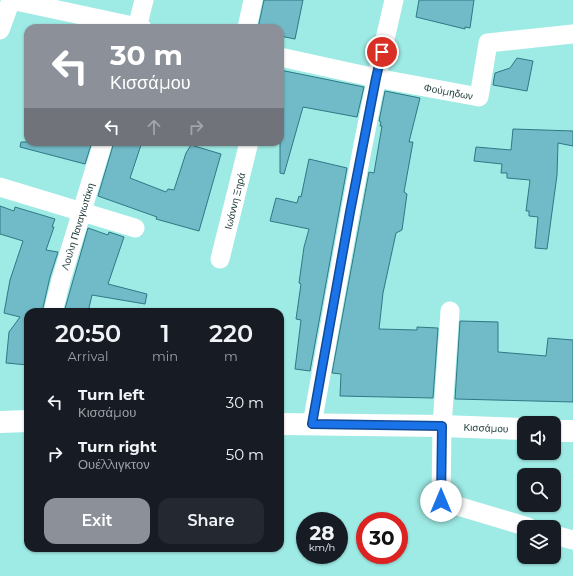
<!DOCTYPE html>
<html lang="en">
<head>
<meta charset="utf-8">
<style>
	body { margin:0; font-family:Montserrat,sans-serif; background:#242831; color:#f1f3f6; height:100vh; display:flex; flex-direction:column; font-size:15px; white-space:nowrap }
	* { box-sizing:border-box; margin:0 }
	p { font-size:13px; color:#9ea1a6 }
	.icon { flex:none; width:22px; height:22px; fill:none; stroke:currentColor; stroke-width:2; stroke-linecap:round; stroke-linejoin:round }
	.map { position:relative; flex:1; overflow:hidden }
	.drawer { position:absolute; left:24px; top:308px; width:260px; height:244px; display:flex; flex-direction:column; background:#171b24; border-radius:12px; box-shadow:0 1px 3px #0004 }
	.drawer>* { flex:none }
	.hud { position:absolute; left:24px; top:24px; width:260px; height:122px; border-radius:12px; box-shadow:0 1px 3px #0004; background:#8c9099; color:#fff; overflow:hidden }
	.fabs { position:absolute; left:517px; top:416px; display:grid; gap:8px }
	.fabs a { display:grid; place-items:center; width:44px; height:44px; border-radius:8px; background:#171b24; box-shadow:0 1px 3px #0004; font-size:20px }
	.speed { position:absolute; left:296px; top:512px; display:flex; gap:8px; font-size:20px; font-weight:700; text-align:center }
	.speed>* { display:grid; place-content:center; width:52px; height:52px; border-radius:50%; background:#171b24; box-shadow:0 1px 3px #0004; line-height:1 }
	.speed small { font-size:10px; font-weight:400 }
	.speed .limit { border:6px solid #d22; background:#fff; color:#111 }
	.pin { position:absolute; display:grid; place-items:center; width:34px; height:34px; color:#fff; margin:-17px; border:2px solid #fff; border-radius:50%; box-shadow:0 1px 4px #0007 }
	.me { position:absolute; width:44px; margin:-22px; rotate:0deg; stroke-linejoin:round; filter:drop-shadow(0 0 3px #0008) }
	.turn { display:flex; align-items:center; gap:14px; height:84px; padding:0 20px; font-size:18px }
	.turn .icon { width:52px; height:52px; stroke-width:2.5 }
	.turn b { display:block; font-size:28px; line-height:34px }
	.lanes { display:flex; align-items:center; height:38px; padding:0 20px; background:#0003; justify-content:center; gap:20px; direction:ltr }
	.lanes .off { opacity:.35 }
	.eta { display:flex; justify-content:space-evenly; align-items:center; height:68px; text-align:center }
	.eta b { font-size:24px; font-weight:600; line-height:28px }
	.button { display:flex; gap:8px; margin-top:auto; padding:8px 20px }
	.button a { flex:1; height:46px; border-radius:12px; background:#8c9099; color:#fff; font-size:16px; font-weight:600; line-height:46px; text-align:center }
	.button a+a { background:#242831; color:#f1f3f6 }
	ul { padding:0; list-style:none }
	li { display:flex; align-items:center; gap:12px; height:52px; padding:0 20px }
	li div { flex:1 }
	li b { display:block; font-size:15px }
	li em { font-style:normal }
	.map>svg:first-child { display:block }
	.building { fill:#71bac7; stroke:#2d7985 }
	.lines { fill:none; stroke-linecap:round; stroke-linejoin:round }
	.street { stroke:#fff; stroke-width:19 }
	.secondary { stroke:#fff; stroke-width:22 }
	.route-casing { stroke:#114b97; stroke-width:10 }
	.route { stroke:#1a73e8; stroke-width:7 }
	.labels { text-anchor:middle; stroke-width:3; stroke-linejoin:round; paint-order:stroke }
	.street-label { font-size:10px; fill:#163634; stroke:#abf8f1 }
</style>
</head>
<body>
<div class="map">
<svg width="573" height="576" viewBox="0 0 573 576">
	<rect width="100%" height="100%" fill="#9eeae4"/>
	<path class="building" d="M264 0H303L295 39 280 36V28H258Z
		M419 0H474L470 28 465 27V29L416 17Z
		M517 58 533 61 527 91 493 85 495 73 510 68Z
		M280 70 364 87 357 117 303 107 284 174 280 173Z
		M385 91 420 98 409 142H413L404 192 407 194 402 230 396 233 383 293 379 329 417 330V327L438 328 433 398 340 396 341 374 332 373 369 172 374 173 382 126H380L381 122 379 121Z
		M513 129 573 131V146L558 143 557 175 547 249 535 248 538 217 529 216V211H526L530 180 507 178V173H501L502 164 474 161 476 147 511 150Z
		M21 142H92L85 164 20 147Z
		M114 142H142L130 178 166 192 168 189 174 190 186 153 191 145 221 154 199 231 156 219 157 217 98 196Z
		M309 159 347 168 310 371 295 369 301 320 296 319 301 284 299 283 304 247 309 229 270 221 276 198 297 203 299 196 301 197Z
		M0 206 14 211 15 207 55 219 52 227H54L46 250 58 252 50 277 42 312H28V365L6 363 9 332 20 317 4 313 10 280 23 241 0 234Z
		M88 228 108 235 109 232 124 237 108 284 147 294 145 304 92 295 88 312H64Z
		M460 321 498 322V352L546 356 548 338 573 340V402L455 399Z"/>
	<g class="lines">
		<g class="street">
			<path d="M11 0 142 28"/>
			<path d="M137 28 144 0"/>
			<path d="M247 28 253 0"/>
			<path d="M0 30 11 0"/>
			<path id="s1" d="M280 57 376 78 479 97 488 43 573 34"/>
			<path d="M0 187 135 228"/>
			<path id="s2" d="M220 259 249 142"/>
			<path d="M450 311 442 426 441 501 528 527"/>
			<path id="s3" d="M53 312 61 280 103 142"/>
			<path d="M312 424C338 283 361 140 394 0"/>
			<path d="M554 535 573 540"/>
		</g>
		<g class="secondary">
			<path d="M0 422 28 421"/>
			<path id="s4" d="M280 424 442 426 524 429"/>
			<path d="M554 431H573"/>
		</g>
	</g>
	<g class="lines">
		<g class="route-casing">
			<path id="route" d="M382 52 376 78 350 212 312 424 442 426 441 501"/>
		</g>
		<use href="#route" class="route"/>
	</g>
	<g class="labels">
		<g class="street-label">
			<text dy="4" stroke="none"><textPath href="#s1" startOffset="172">Φούμηδων</textPath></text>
			<text dy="4" stroke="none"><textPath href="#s2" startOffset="60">Ιωάννη Ξηρά</textPath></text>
			<text dy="4" stroke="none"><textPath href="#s3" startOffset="89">Λουλη Παναγιωτάκη</textPath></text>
			<text dy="4" stroke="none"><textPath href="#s4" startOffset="206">Κισσάμου</textPath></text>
		</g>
	</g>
</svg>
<div class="fabs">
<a><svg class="icon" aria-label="sound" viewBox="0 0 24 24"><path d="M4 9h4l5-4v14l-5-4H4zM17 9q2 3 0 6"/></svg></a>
<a><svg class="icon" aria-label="search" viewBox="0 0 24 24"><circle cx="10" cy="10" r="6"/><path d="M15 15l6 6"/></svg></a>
<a><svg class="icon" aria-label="layers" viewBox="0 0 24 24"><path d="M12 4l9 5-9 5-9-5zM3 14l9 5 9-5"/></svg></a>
</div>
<div class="speed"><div>28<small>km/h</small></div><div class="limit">30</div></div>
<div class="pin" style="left:382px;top:52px;background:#d93025"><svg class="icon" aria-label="arrive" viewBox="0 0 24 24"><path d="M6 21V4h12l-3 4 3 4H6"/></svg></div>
<svg class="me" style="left:441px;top:501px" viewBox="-20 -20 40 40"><circle r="19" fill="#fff"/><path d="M0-13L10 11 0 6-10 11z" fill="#1a73e8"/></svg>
<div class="hud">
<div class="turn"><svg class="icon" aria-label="left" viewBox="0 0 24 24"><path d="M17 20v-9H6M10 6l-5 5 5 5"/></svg><div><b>30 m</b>Κισσάμου</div></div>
<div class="lanes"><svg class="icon" aria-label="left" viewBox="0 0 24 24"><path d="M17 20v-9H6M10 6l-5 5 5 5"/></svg><svg class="icon off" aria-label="ahead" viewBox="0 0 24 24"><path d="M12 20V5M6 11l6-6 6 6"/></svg><svg class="icon off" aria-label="right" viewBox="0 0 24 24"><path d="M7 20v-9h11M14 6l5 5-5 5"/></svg></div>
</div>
<section class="drawer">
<div class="eta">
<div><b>20:50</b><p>Arrival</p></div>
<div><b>1</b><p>min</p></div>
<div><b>220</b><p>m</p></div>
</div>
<ul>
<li><svg class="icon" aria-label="left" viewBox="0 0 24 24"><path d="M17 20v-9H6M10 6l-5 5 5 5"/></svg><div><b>Turn left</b><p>Κισσάμου</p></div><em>30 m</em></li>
<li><svg class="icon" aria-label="right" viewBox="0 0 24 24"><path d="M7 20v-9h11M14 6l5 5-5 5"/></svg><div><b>Turn right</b><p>Ουέλλιγκτον</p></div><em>50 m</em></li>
</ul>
<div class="button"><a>Exit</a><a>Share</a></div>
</section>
</div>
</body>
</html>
